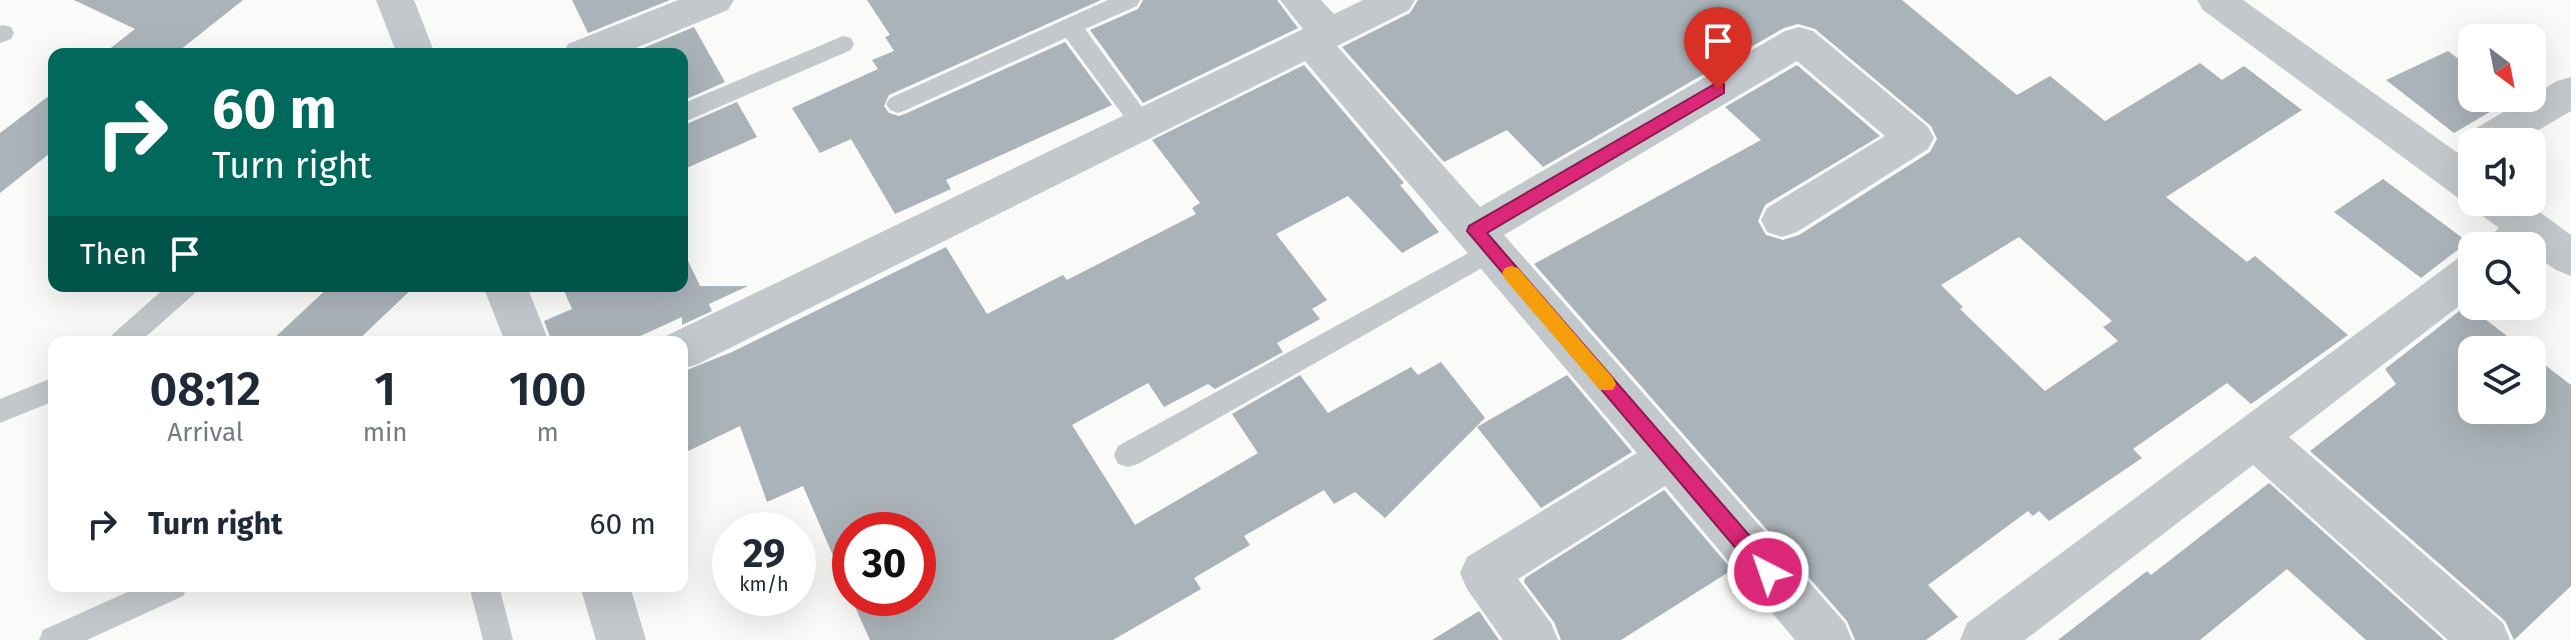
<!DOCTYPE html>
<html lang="en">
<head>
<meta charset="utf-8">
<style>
	body { margin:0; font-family:"Fira Sans",sans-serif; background:#f2f2f3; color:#1f2937; height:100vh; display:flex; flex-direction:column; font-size:30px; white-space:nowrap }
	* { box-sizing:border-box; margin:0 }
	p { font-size:26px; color:#747a83 }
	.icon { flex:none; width:44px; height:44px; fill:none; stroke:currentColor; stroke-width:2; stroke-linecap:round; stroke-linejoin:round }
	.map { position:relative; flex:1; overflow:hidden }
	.panel { position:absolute; left:48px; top:336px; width:640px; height:256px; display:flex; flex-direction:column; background:#fff; border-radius:16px; box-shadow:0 8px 32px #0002 }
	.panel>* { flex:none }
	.guide { position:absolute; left:48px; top:48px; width:640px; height:244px; border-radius:16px; box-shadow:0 8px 32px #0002; background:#00695c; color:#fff; overflow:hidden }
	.needle { width:52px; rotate:148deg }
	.tools { position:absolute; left:2458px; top:24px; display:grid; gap:16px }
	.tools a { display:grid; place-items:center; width:88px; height:88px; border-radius:16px; background:#fff; box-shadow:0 8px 32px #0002; font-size:40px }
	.speed { position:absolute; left:712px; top:512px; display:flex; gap:16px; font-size:40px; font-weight:700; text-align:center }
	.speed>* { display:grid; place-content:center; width:104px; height:104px; border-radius:50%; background:#fff; box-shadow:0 8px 32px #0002; line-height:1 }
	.speed small { font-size:20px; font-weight:400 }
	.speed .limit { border:12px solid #d22; background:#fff; color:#111 }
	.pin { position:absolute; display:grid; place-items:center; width:68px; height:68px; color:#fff; margin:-82px -34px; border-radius:50% 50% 50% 0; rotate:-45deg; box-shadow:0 0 8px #0007 }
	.pin .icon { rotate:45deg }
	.me { position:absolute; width:88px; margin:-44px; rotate:319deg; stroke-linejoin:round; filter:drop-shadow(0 0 6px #0008) }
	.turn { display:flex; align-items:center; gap:28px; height:168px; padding:0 32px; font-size:36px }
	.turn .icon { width:104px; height:104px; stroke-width:2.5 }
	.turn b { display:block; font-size:56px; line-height:68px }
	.then { display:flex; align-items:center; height:76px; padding:0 32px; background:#0003; gap:16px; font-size:30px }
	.eta { display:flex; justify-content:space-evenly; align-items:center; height:136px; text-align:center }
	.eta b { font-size:48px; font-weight:600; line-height:56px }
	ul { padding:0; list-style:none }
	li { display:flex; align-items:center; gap:24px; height:104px; padding:0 32px }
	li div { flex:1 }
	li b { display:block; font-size:30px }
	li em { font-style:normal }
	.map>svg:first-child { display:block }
	.building { fill:#aab3b9; fill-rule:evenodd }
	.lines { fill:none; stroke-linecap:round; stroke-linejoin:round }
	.service { fill:#c3c8cc; fill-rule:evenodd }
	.minor { fill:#c3c8cc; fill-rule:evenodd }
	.tertiary { fill:#c3c8cc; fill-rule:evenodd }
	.route { fill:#db2777; stroke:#8e194d; stroke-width:2 }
	.slow { fill:#f59e0b }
</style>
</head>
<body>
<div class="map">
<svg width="2571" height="640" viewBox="0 0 2571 640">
	<rect width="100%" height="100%" fill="#fafaf8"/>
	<path class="building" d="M74 0H243L175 54H103L135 29Z
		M572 0H670L588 33Z
		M867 0H1101L889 95 884 106 889 113 899 116 907 113 1065 42 1112 105 946 180 951 189 895 214 851 139 820 153 792 108 878 69 872 60 894 51 885 37 890 35Z
		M1143 0H1277L1298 28 1143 103 1090 30 1138 9Z
		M1418 0H1902L2017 95 2050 76 2105 121 2200 63 2222 80 2244 66 2302 110 2166 197 2247 262 2255 256 2348 335 2251 404 2227 383 2133 449 2142 458 2049 521 2039 511 2033 516 2028 511 1928 585 1958 617 1926 640H1855L1847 621 1534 264 1761 140 1725 107 1797 65 1880 136 1765 205 1758 221 1766 235 1783 240 1799 235 1930 152 1937 139 1931 126 1815 29 1798 24 1784 28 1543 167 1507 130 1444 162 1342 47 1410 13ZM2019 237 2112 321 2103 327 2118 341 2045 391 1960 309 1963 307 1941 285Z
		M694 27 725 82 682 101V54H629Z
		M2448 51 2472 69V98L2512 99 2454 133 2386 80Z
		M1304 65 1404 183 1400 185 1439 232 1402 253 1348 196 1276 234 1327 300 1312 309 1320 319 1277 343 1283 352 1215 389 1208 384 1164 407 1148 383 1072 425 1135 525 1258 453 1232 414 1300 375 1328 413 1411 367 1418 375 1441 362 1485 418 1385 518 1355 492 1334 504 1324 490 1244 536 1250 545 1194 578 1201 589 1113 640H870L851 598H918V530H850V595L803 486 767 502 740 426 682 454V372L732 352 946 247 987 314 1063 275 1067 280 1196 214 1192 208 1200 203 1152 140Z
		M54 92V150L0 193V133Z
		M737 102 757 137 682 170V126Z
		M2383 179 2468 242 2421 278 2334 212Z
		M682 248 700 286H748L709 304 712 311 682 325V317L627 342H552L544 321 572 309 562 286H682Z
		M330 286H415L356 342H270Z
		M2467 305 2525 350H2472V410H2532V355L2571 385V586L2514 640 2505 621 2310 451 2396 384 2385 369Z
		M1567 375 1632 452 1541 508 1477 427Z
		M2269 483 2444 640H2366L2287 569 2200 640H2058L2147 571 2151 575Z
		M1664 490 1732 570 1621 640H1561L1554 622 1524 582 1525 578Z
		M1479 611 1499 640H1432Z"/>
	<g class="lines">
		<path class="service" d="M1108 0H1140L1137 6 1085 29 1150 118 1154 124 1150 130 1142 133 1134 130 1066 38 906 110 898 113 890 110 886 104 890 98Z
			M3 25 11 27 14 33 11 39 0 43V26Z
			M843 36 851 38 854 44 851 50 682 123V104Z
			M1492 240 1501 243 1505 250 1501 257 1138 464 1128 467 1118 464 1114 455 1118 446Z
			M167 286H198L194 294 140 342H109L113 334Z
			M54 377V401L0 423V399Z
			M141 586H188L183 596 87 640H39L43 630Z
			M469 586H499L513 640H483Z"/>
		<path class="minor" d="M678 0H734L728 10 621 54H563L568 44Z
			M1280 0H1321L1334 14 1363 0H1415L1409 10 1337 46 1480 207 1785 31 1799 27 1813 31 1928 127 1934 138 1928 149 1797 232 1782 237 1767 232 1761 220 1767 208 1885 136 1797 61 1504 235 1845 623 1852 640H1795L1665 486 1518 579 1551 623 1558 640H1503L1467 589 1460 573 1467 557 1637 453 1305 61 698 364 682 369V342H664L666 336 1303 29Z
			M2571 77V111L2518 142H2472L2471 153 2465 142 2471 131 2557 81Z
			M2530 211 2545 216 2551 228 2545 240 2532 250V246H2485C2494 228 2511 217 2530 211Z
			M2472 254V296L2289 437 2503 623 2510 640H2448L2253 465 2025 640H1960L1967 623 2457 259Z"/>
		<path class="tertiary" d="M376 0H414L435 54H397Z
			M2197 0H2243L2472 163V201L2457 197 2203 10Z
			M2474 202H2526L2571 235V276L2556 270 2532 253V246H2523L2480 214Z
			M483 286H527L549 342H505Z
			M580 586H630L646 640H596Z"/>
	</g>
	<path class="route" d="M1718 82 1724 84V93L1487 233 1775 565 1778 572 1775 578 1768 581 1761 578 1467 231 1469 226Z"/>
	<path class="slow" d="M1511 266 1518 268 1613 378 1616 384 1613 390H1600L1505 279 1502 273 1505 268Z"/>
</svg>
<div class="tools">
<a><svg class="needle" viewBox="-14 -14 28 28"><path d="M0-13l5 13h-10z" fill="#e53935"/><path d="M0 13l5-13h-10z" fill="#747a83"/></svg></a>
<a><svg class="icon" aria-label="sound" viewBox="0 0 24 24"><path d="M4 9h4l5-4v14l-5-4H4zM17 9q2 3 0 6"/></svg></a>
<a><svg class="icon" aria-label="search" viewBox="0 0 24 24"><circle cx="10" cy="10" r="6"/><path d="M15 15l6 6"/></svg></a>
<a><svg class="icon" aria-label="layers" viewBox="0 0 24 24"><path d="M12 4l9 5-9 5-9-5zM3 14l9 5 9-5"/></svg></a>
</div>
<div class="speed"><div>29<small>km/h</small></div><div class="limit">30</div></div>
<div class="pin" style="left:1718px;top:89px;background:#d93025"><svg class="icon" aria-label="arrive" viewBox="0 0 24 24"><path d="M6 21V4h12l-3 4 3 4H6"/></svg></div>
<svg class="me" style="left:1768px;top:572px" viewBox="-20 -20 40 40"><circle r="17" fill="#db2777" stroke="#fff" stroke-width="3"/><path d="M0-11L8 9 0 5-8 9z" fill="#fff"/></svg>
<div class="guide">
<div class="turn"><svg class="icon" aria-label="right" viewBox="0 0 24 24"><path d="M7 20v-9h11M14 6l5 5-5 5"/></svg><div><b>60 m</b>Turn right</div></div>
<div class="then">Then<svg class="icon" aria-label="arrive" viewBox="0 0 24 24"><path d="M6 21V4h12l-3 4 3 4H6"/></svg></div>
</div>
<section class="panel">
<div class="eta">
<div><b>08:12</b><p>Arrival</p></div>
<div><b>1</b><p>min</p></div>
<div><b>100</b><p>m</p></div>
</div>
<ul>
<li><svg class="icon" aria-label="right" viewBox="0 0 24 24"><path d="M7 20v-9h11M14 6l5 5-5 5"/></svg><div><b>Turn right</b></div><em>60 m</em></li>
</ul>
</section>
</div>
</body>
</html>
